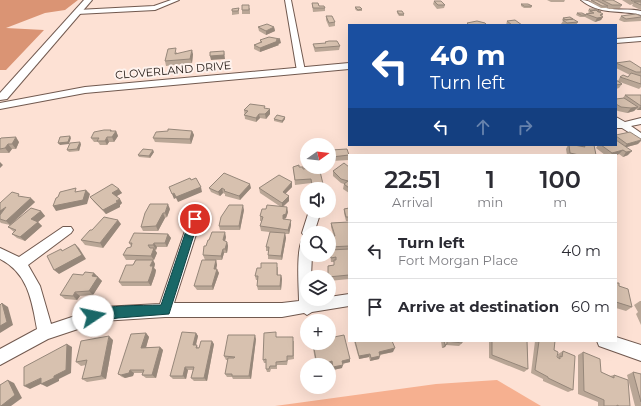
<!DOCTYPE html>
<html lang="en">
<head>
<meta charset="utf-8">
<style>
	body { margin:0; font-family:Montserrat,sans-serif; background:#f7f7f7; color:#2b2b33; height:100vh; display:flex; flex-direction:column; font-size:15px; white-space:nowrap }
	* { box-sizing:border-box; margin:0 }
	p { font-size:13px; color:#7c7c81 }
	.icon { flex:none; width:22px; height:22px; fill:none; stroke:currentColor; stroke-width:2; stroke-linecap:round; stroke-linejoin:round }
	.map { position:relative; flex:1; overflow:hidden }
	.drawer { position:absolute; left:348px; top:154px; width:269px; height:188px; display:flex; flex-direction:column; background:#fff; border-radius:0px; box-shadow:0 4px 16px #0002 }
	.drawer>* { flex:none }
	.guide { position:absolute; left:348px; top:24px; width:269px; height:122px; border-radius:0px; box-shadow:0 4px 16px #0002; background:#1a4fa0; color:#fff; overflow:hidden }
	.needle { width:26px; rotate:76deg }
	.tools { position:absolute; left:300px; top:138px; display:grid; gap:8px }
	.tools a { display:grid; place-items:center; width:36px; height:36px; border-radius:50%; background:#fff; box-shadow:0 4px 16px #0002; font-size:20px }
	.pin { position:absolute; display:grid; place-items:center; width:34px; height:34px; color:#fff; margin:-17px; border:2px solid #fff; border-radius:50%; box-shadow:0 1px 4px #0007 }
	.me { position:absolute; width:44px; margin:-22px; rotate:79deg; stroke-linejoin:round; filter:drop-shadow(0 0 3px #0008) }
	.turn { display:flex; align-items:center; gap:14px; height:84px; padding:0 16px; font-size:18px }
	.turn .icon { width:52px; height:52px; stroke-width:2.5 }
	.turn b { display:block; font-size:28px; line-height:34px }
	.lanes { display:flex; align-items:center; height:38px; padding:0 16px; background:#0003; justify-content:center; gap:20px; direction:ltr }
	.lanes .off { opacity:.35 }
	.eta { display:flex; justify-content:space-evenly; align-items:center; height:68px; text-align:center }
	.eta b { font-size:24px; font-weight:600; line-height:28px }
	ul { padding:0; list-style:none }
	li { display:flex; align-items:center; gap:12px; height:56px; padding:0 16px; border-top:1px solid #e1e1e2 }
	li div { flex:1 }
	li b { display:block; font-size:15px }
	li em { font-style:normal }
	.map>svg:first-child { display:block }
	.green { fill:#f6b090 }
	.forest { fill:#da9474 }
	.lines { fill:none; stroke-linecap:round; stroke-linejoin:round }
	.minor-casing { stroke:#71594f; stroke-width:2 }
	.tertiary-casing { stroke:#71594f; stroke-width:2 }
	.secondary-casing { stroke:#71594f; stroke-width:2 }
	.minor { fill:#fff; fill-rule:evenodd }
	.tertiary { fill:#fff; fill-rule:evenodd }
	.secondary { fill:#fff; fill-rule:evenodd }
	.wall { fill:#b9a696 }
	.shaded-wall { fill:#96877a }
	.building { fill:#d7c1af; stroke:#96877a }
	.route { fill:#196767; stroke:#104343 }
	.labels { text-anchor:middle; stroke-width:4; stroke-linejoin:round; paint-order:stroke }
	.far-street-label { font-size:11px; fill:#221914; stroke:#fef2ed }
</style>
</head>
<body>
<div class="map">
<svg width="641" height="406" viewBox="0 0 641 406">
	<rect width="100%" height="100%" fill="#fde1d4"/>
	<path class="green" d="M497 380 541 406H275L436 384Z"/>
	<path class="forest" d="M0 0H78L65 10 45 13 6 28 44 30 6 70H0Z"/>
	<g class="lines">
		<g class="minor-casing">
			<path id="minor" d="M171 0H179L155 10 77 14 74 12 77 10 154 6Z
				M285 0H291L305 71 301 73 297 71Z
				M581 0C591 0 597 7 606 8 617 11 629 8 641 11V15C619 9 601 16 581 0Z
				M616 117 625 122 641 118V124L631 126 641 133V140L622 128H616Z
				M309 211H321L314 233H307V255H312L311 277H307V299H329V297L349 294V306L312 312 307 315 304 313 282 317H165L102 321 48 339 0 365V349L37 329C32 301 28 273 0 259V248L19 257 63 227H71L73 230 71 233 28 265 40 286 51 324 102 307 160 304 189 219 191 216H199L201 219 174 303H282L299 301C299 289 295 242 305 237L302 233Z
				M616 337 641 345V361L599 346 597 341H616Z"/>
		</g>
		<g class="tertiary-casing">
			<path id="tertiary" d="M641 37V41L616 43V39Z
				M349 63V69L85 93 0 109V103L85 87Z"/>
		</g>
		<g class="secondary-casing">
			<path id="secondary" d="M84 0H92L7 99 0 100V93Z"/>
		</g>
		<use href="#minor" class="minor"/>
		<use href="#tertiary" class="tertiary"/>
		<use href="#secondary" class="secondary"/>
	</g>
	<path class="wall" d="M547 0H565L564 2H551Z
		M591 0H613L622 5 620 8 610 9 607 7V8H601L590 2Z
		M622 0H641V10L632 6 633 4 630 5Z
		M434 1 445 5 444 8 437 9 433 4Z
		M312 3 325 8V11L313 12Z
		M521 4 532 6 531 8H524L521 6Z
		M355 7 362 9V11H357L355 9Z
		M239 8V14L232 15V11Z
		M250 8V14H242V10Z
		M589 9 601 12 600 13 603 14 601 20 595 22 585 17H580L576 15 577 13 586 15V14L588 13 589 12 588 11Z
		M397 11 404 14V16H399L397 13Z
		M326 16 335 22V26L329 27 326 20Z
		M621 16H641V21L624 22 619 20Z
		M563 18 578 22 576 25H563L561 24 563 21 562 20Z
		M507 21 522 25H506Z
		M258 27H274L275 31 266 35 259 31Z
		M260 40 281 43 278 44 279 45 260 52 254 49V45L260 42Z
		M325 42 340 46 339 50 315 52 314 49 313 44H325Z
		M177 52V53L193 54 192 63 166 66 165 61Z
		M616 62 641 68V76H640H641V87L639 89 620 82 622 84 619 88 616 89V80L618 81 620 77H628L630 75 616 68Z
		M625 95H641V110H637L636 109 634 111 627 113 618 111 616 110V99L623 98Z
		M266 109H270V114L266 119 260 118 256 122 245 119 244 110Z
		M285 117V119L282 123 274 121V119Z
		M111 130 112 131H116L118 136 114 142H109L107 145H100L98 142H94L91 138Z
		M192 131 194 135 191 144 155 142 153 138Z
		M616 135 638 144 627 147 628 155 623 157 619 154 616 155H605L596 148 598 145H616Z
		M0 139 19 142 16 149H12L9 153H0Z
		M81 144 79 151 69 152 67 150Z
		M568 145 580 146 581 145H594L596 155H567L566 149Z
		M331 150 349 155V160L332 161 331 154Z
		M154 152 150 158 139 157 138 155Z
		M293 167H299L303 169 310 168V167L323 184V189H312L311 183 295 185Z
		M349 167V193L343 189 344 184 341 183 333 176V171Z
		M292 187 285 194 289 196V201L283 207 288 212 286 218 284 220 291 225 289 234H285L286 238 282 260 268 259V251H266V247L277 233 261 231 260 226 262 221H260V216L266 209 281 207 260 193 259 188Z
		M209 188H251L240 200 225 196V194L223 193 220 196 211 192Z
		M119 189 122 193 117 196 122 203 120 205V207L106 214 94 202 90 197Z
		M21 196 35 202 16 220 41 211 45 216 38 222 42 226 25 241 17 238 12 234 14 232 8 227 10 225 1 223 0 222V203Z
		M348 198H349V208L348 203Z
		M349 208V221H346L344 213V209Z
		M170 209 167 217 165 218 158 231H143L141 227Z
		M244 210 240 230H220L219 226Z
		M349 222V279L329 281V277H328V266L334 265V262H331L330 251H329V237H334L331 227V223Z
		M121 224 103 248 85 245 81 240 92 230Z
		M168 234 171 238 167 247H157L156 250H155L157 253 154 260H153L155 264 154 268 156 270 155 275 151 286H122L119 282 133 265 135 260H126L123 255 131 247V246L129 243Z
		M226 237 225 241 227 242 228 246 227 253H224L222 260H205L203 255 206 246 209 240Z
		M216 260 217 265 216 269 219 273 213 290H197L194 286Z
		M278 267V275H281L282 279 281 290H258L257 286 258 280H256L255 276 261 268Z
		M94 273 102 281 93 295 80 296 77 300 65 299 60 295 83 275Z
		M616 283 619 286 632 307 626 311 616 308Z
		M640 301H641V325L636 314 638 312 634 305Z
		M146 333 149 337 146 347H160L163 350 156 378H146L142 375 143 373H134L133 376 125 378 122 377 118 374Z
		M196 333 198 336 196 345 199 348 214 344 207 381H194L191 378 193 370H188L186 379H173L170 376Z
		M277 336V337L294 341V359L288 360 287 365H277V369H271L270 372H267L266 369V363H264L263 360Z
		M256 339 251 379H233L232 377H227L225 374 228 360H226L224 356Z
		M113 340 106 379 87 382 82 379 86 365 81 366 76 362Z
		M354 341H392L393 352 380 355 379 359 370 361 369 357 359 359Z
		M441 341H462V343L459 346 446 345 445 347 442 348Z
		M489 341H527L528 369 524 372 489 358Z
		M535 341H555L554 350 558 358V354L563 351 573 390 568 392 543 381V379L531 373Z
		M312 343H329L350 362 342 364V368L333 370 332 364 329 365H316Z
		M583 352 601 372 610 376 614 375 630 406H598V402L578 394V355Z
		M633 372 641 374V406H635L627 375Z"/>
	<path class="shaded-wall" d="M603 17 601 20 595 22 597 18Z
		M274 27 275 31 266 35V31Z
		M280 39 281 43 278 44 279 45 260 52V48Z
		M192 50 193 54 192 63 190 59Z
		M224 51 225 59 211 60 210 56Z
		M641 106V110H637Z
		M638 107 634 111 627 113 631 108Z
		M270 109V114L266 119 265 114Z
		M259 114 260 118 256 122V118Z
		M285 117V119L282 123V121Z
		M111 130 114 134 116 131 118 136 114 142 112 137 110 131Z
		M192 131 194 135 191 144 190 139Z
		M70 136 71 138 69 144 60 145 58 143Z
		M16 137 19 142 16 149 12 144Z
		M107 137 109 142 107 145 105 141Z
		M641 140V141L638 144 623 148 627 144Z
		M80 142 81 144 79 151 77 149Z
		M8 144 12 149 9 153 5 148Z
		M153 150 154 152 150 158 149 156Z
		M623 150 619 154 616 155H610L612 153Z
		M632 151 628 155 623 157 626 152Z
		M0 162 3 165 0 168Z
		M292 182V187L283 196V192Z
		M250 184 251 188 240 200 239 196Z
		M201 187 202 192 178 202 176 198 174 199 172 194Z
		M222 188 223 193 220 196 218 192Z
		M119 189 122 193 115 197 112 193Z
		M86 190 90 194 87 204 56 211 53 206Z
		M289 196V201L282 207V203Z
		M31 198 35 202 10 225 6 221Z
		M120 199 122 203 120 205V207L106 214 103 210Z
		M168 204 170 209 167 217 165 213Z
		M243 205 244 210 240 230 239 226Z
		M6 207 0 215V211Z
		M287 207 288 212 286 218 283 219V215Z
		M41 211 45 216 38 222 42 226 25 241 20 237 31 219Z
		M163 213 165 218 158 231 156 226Z
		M118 220 121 224 103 248 100 243Z
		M291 220V225L289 234 288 230Z
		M225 232 226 237 224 245 223 240Z
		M285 233 286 238 282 260 281 256Z
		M168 234 171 238 167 247 165 243Z
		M227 242 228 246 227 253 225 249Z
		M154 243 157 247 156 250 153 245Z
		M75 244 79 248 86 259 59 274 54 270Z
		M154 248 157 253 154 260 151 256Z
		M223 249 224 253 222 260 221 256Z
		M153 260 155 264 154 268 156 270 155 275 151 286 148 282 150 266Z
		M216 260 217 265 215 273 214 269Z
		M217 269 219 273 213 290 212 286Z
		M94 273 102 281 93 295 89 291 92 276Z
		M281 275 282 279 281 290 280 286Z
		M75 292 80 296 77 300 73 296Z
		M2 303 8 307 13 325 0 333V326Z
		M146 333 149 337 145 351 141 348Z
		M196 333 198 336 195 348 193 345Z
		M255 335 256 339 251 379 249 376Z
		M109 336 113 340 106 379 101 376Z
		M212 341 214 344 207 381 204 378Z
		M67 344 72 347 71 373 59 379V381L47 387 41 384 54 376Z
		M447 344 445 347 442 348 445 345Z
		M160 347 163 350 156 378 152 375Z
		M395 348 393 352 378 355 379 352Z
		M370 354 369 357 359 359V356Z
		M380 356 379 359 370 361 371 358Z
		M350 359V362L341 364 342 361Z
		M332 361V364L329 365H321Z
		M343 365 342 368 333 370V367Z
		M185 367 188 370 186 379 183 376Z
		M130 370 134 373 133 376 125 378 121 375Z
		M41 378 47 381 30 389 24 386Z
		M8 380 14 383 22 398 11 406H1Z"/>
	<path class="building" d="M591 0H596L608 6H602Z
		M602 0H613L622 5H612Z
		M631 0H641V1H632Z
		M434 1H441L445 5H438Z
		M634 2H641V5Z
		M312 3H318L319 6H324L325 8H313Z
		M521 4H528L532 6H524Z
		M242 5H249V10H242Z
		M355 7H360L362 9 358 10Z
		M239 8 238 11H232V9Z
		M589 9H596L601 12H598L596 10 591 11Z
		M596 10 603 14 600 15 603 17 597 18 586 14 594 13 590 11Z
		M397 11H402L404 14H399Z
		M577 13H582L586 15H581Z
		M636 14 641 16V17L626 19 621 16Z
		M326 16H332L335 22 329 23Z
		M570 17 573 19 566 20 563 18Z
		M573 19 578 22 567 23 563 20Z
		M515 20 522 25H512L507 21Z
		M477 21 485 23 487 25H469L467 23Z
		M267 24 274 27 266 31 258 27Z
		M269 37 280 39 276 40 278 41 260 48 254 45 262 42 260 40Z
		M329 41H337L340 46 315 48 313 44 326 43 325 42Z
		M176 48 175 54 192 50 190 59 165 61 168 49Z
		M224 51V55L210 56V52Z
		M630 61 641 68V72H636L616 63Z
		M631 73 641 76V84L620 77 623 75 628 77Z
		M616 80 622 84 616 85Z
		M625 95H641V106Z
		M624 98 638 107 631 108 621 107 616 104V99Z
		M250 104 265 106 264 108 270 109 265 114H259L256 118 244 115 248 111 244 110Z
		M277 115 285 117 282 121 274 119Z
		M168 129 192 131 190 139 153 138 156 132 168 131Z
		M104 130H111L110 131H116L112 137H107L105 141H97L99 138H91L94 132Z
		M630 132 641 139V140L627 144 616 136V135Z
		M70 136 68 142 58 143 60 137Z
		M16 137 12 144H8L5 148 0 149V139L1 138Z
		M616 140 632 151 626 152 623 150 612 153 601 145H616Z
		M80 142 77 149 67 150 70 143Z
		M569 145H574L585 147 584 145H594L596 155H579L570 153Z
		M143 149 153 150 149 156 138 155Z
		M347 149 349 155 332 157 331 150Z
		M344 163 349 167V188L344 184 348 181 341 179 333 171Z
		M299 165V167H303V169L310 168V167H319L323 184 312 185 311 179 295 180 293 167Z
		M224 173 250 184 239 196 224 191 225 190 222 188 218 192 209 188Z
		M279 175 292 182 283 192 289 196 282 203 259 188Z
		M190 178 191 180 196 178 201 187 176 197 174 193 172 194 169 187Z
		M112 184 119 189 112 193 120 199 116 201 118 202 103 210 90 197Z
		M76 188 75 192 86 190 83 200 53 206 56 198 58 197 60 192Z
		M12 192 19 194 18 196 31 198 6 221 0 219V215L6 207 0 211V203Z
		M150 204H168L165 213H163L156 226 141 227 145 213Z
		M229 205H243L239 226H219L221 217Z
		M267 205 287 207 286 214 283 215V219L291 220 288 230 260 226 263 217 260 216 262 209H266Z
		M31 208 41 211 31 219 38 222 20 237 12 234 16 230 8 227Z
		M349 208V217H346L344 209Z
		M104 217 118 220 100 243 81 240 90 230H92Z
		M349 222V246L329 247V237L335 236 331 223Z
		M212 232H225L223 240 227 242 225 249H223L221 256 203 255 204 246H206L208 240H209Z
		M270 232 285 233 281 256 268 255 269 247H266Z
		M134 233 168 234 165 243H154L153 245H148L150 248H154L151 256 123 255 127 248 131 247 132 243H129Z
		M75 244 82 255 54 270 47 256 61 249 62 251Z
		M349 249V275L328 277V266L334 265V260H336V257L331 258 330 250Z
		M136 260H153L150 266H153L152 271 148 282H119L126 265H133Z
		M202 260H216L214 269H217L212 286H194Z
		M261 263H277V275H281L280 286H257L258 276H255L257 268H261Z
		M85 272 94 273 92 276 98 277 89 291 75 292 73 296 60 295 73 274 83 275Z
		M616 283H619V286L628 289 632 307 616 302Z
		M2 303 7 322 0 326V305Z
		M182 332 196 333 193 345H197L196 348H199L201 341H212L204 378H191L194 367H185L183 376H170Z
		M276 332V337H293V356H287V361L276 362V366H270L269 369H266V359L263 360 264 333Z
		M146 333 141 348 160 347 152 375H142L144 370H130L129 373 121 375 118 374 131 334Z
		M228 335H255L249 376H232V374H225L228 358H234L235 357 224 356Z
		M344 335 350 359 342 361 343 365 333 367 332 361 321 365H317L313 343H329V338Z
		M109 336 101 376 82 379 87 360 76 362 81 341Z
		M355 341H392L395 348 379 352 380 356 371 358 370 354 359 356Z
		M444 341H462V343L447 341V344L445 345Z
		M492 341H527L528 369 492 355Z
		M539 341H555L554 350 558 352 557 357 560 359V356L562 357 563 351 575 356 573 390 548 378V377L535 370Z
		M67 344 66 370 54 376V378L41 384V378L24 386V367Z
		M583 352 600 359 601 372 614 378V375L628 380 630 406H619L617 405V406H604V400L584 391Z
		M633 372 641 374V402Z
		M8 380 15 395 1 406H0V385Z"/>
	<path class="route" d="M195 216 199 219 169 314 118 318 93 322 89 320 87 316 89 312C111 304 138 306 161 305L190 219Z"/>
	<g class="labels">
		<g class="far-street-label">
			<text transform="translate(173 70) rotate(-5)" y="4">CLOVERLAND DRIVE</text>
		</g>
	</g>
</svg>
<div class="tools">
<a><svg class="needle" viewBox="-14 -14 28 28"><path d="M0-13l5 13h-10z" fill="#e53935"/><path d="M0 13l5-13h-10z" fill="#7c7c81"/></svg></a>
<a><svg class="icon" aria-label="sound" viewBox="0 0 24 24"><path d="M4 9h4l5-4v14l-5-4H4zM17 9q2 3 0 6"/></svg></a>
<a><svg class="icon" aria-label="search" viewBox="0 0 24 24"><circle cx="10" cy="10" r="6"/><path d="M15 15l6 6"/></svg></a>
<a><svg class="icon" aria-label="layers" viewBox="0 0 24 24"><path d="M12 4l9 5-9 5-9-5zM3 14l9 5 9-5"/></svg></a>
<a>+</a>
<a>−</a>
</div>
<div class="pin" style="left:195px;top:219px;background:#d93025"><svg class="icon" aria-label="arrive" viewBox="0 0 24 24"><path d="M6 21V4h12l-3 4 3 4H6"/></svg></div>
<svg class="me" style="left:93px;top:316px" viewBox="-20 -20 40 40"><circle r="19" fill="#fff"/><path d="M0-13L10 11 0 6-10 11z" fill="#196767"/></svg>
<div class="guide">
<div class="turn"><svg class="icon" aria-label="left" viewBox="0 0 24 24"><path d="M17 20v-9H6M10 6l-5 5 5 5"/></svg><div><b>40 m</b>Turn left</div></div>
<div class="lanes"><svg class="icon" aria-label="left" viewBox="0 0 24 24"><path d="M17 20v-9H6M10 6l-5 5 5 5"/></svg><svg class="icon off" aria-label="ahead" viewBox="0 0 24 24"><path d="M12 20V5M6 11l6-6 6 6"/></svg><svg class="icon off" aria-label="right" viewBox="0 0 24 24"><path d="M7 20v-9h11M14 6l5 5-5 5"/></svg></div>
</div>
<section class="drawer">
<div class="eta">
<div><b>22:51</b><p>Arrival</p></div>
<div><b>1</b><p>min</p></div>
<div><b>100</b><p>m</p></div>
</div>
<ul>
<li><svg class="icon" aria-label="left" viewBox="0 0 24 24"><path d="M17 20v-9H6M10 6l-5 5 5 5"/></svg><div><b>Turn left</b><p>Fort Morgan Place</p></div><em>40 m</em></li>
<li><svg class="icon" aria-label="arrive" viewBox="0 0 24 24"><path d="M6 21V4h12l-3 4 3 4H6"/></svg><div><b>Arrive at destination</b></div><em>60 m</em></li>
</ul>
</section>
</div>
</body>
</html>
